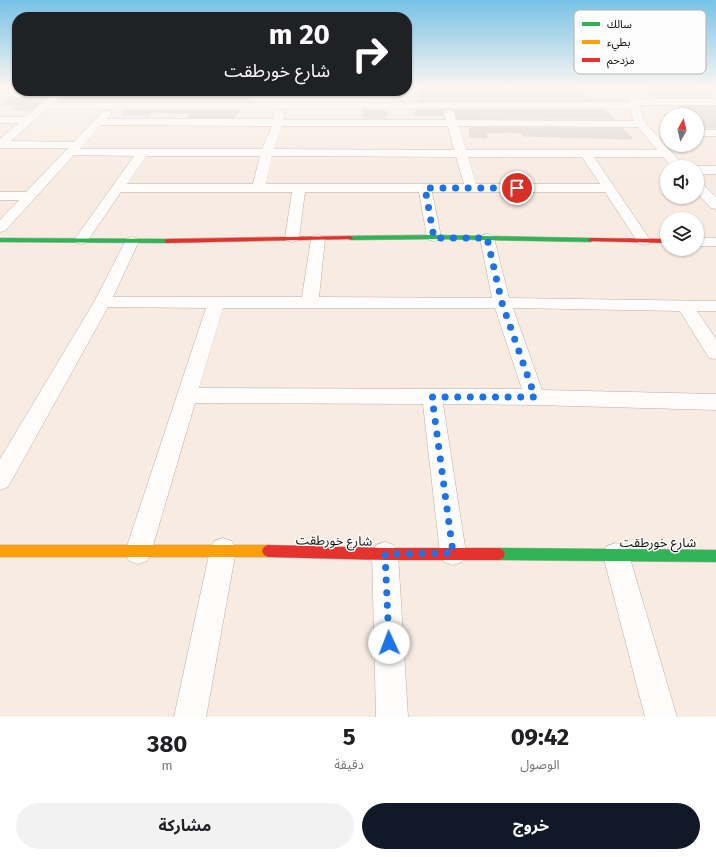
<!DOCTYPE html>
<html lang="ar">
<head>
<meta charset="utf-8">
<style>
	body { margin:0; font-family:"Fira Sans","Noto Sans Arabic",sans-serif; background:#f2f2f2; color:#202124; direction:rtl; height:100vh; display:flex; flex-direction:column; font-size:15px; white-space:nowrap }
	* { box-sizing:border-box; margin:0 }
	p { font-size:13px; color:#757577 }
	.icon { flex:none; width:22px; height:22px; fill:none; stroke:currentColor; stroke-width:2; stroke-linecap:round; stroke-linejoin:round }
	.map { position:relative; height:717px; overflow:hidden; direction:ltr }
	.side { display:flex; flex-direction:column; background:#fff; flex:1 }
	.side>* { flex:none }
	.banner { position:absolute; left:12px; top:12px; width:400px; height:84px; border-radius:16px; box-shadow:0 1px 3px #0004; direction:rtl; background:#202124; color:#fff; overflow:hidden }
	.needle { width:26px; rotate:8deg }
	.controls { position:absolute; left:660px; top:108px; display:grid; gap:8px }
	.controls a { display:grid; place-items:center; width:44px; height:44px; border-radius:50%; background:#fff; box-shadow:0 1px 3px #0004; font-size:20px }
	.pin { position:absolute; display:grid; place-items:center; width:34px; height:34px; color:#fff; margin:-17px; border:2px solid #fff; border-radius:50%; box-shadow:0 1px 4px #0007 }
	.me { position:absolute; width:44px; margin:-22px; rotate:358deg; stroke-linejoin:round; filter:drop-shadow(0 0 3px #0008) }
	.turn { display:flex; align-items:center; gap:14px; height:84px; padding:0 16px; font-size:18px }
	.turn .icon { width:52px; height:52px; stroke-width:2.5 }
	.turn b { display:block; font-size:28px; line-height:34px }
	.eta { display:flex; justify-content:space-evenly; align-items:center; height:68px; text-align:center }
	.eta b { font-size:24px; font-weight:700; line-height:28px }
	.primary-button { display:flex; gap:8px; margin-top:auto; padding:8px 16px }
	.primary-button a { flex:1; height:46px; border-radius:24px; background:#111827; color:#fff; font-size:16px; font-weight:700; line-height:46px; text-align:center }
	.primary-button a+a { background:#f2f2f2; color:#202124 }
	.map>svg:first-child { display:block }
	.building { fill:#dcd1cb; stroke:#dcd0c9 }
	.lines { fill:none; stroke-linecap:round; stroke-linejoin:round }
	.street-casing { stroke:#b9b0a8; stroke-width:1 }
	.fast-casing { stroke:#b9b0a8; stroke-width:1 }
	.slow-casing { stroke:#b9b0a8; stroke-width:1 }
	.jam-casing { stroke:#b9b0a8; stroke-width:1 }
	.street { fill:#fefcfb; fill-rule:evenodd }
	.fast { fill:#30b455; fill-rule:evenodd }
	.slow { fill:#ff9f0a; fill-rule:evenodd }
	.jam { fill:#e5322d; fill-rule:evenodd }
	.route { stroke:#1a73e8; stroke-width:7; stroke-dasharray:0 12.6 }
	.labels { text-anchor:middle; stroke-width:3; stroke-linejoin:round; paint-order:stroke }
	.near-street-label { font-size:13px; fill:#150d06; stroke:#fcfcfc }
	.key { fill:#fcfcfc; stroke:#b7b4b2; stroke-width:1 }
	.key-label { font-size:11px; fill:#150d06 }
</style>
</head>
<body>
<div class="map">
<svg width="716" height="717" viewBox="0 0 716 717">
	<rect width="100%" height="100%" fill="#f7ebe2"/>
	<path class="building" d="M422 87H577L593 101H419Z
		M644 87H701L713 98H654Z
		M100 91 164 92 161 95 199 97 203 92H236L234 95H253L248 101H57L62 97H91Z
		M13 98H45L31 111 12 109 17 106 2 105Z
		M677 106H716V128H700L697 126V115H686Z
		M125 110H240L234 118H188L191 114 152 112 149 115H121Z
		M363 110 386 111V118H362Z
		M416 110H445L443 111V116H415Z
		M453 110H603L615 119H458Z
		M469 128H622L633 139 524 136 523 134 515 132 486 133 487 138 470 137Z"/>
	<g class="lines">
		<g class="street-casing">
			<path id="street" d="M619 87H629L639 99H716V105H640L643 118 648 126 685 167H672L663 157H594L651 241 649 244 644 245 639 244 605 192H432L441 237 439 240 434 241 429 240 427 237 419 192H305L299 238 297 241 292 242 287 241 285 238 292 192H121L86 243 81 244 76 243 74 240 134 156 74 155 5 231 0 232V220L19 200H0V192H26L68 148H0V139L18 123H0V117H26L49 97H0V91H66L53 103 630 102 629 98ZM630 108 634 121 457 120 454 112 449 109 444 112 446 120H284V112L279 109 274 112 273 119H107L112 113 107 110 103 111 74 142 11 141 47 109ZM101 125 272 126 262 149H80ZM282 126H448L454 150 274 149ZM459 126 638 127 657 150H466ZM146 156H260L253 184H127ZM272 156 456 157 464 184H266ZM468 157H582L600 184H476Z
				M697 130H716V136H697Z
				M697 166H716V174H697V167H694Z
				M697 182 702 183 716 197V209L711 208 697 193Z
				M487 234 492 235 494 238 509 298 716 301V311H697L716 339V359L709 358 680 311 513 308 542 390 716 394V410L535 405 443 404 466 553 462 562 453 565 444 562 440 553 423 404 195 403 151 552 147 561 138 564 129 561 125 552 206 308 108 307 8 487 0 490V459L94 302 127 238 132 237 137 238 139 241 113 297H302L311 239 313 236 318 235 323 236 325 239 319 297 492 298 480 238 482 235ZM223 308H495L522 389 199 388Z
				M697 238H716V246H697Z
				M223 538 232 541 236 550 206 717H174L210 550 214 541Z
				M385 542 394 545 398 554 408 717H376L372 554 376 545Z
				M616 543 625 546 629 555 677 717H645L603 555 607 546Z"/>
		</g>
		<g class="fast-casing">
			<path id="fast" d="M434 235 591 238 594 240 591 242 434 239 350 240 347 238 350 236Z
				M0 238 167 239 170 241 167 243 0 242Z
				M499 548 716 550V562L499 560 495 558 493 554 495 550Z"/>
		</g>
		<g class="slow-casing">
			<path id="slow" d="M0 545H268L272 547 274 551 272 555 268 557H0Z"/>
		</g>
		<g class="jam-casing">
			<path id="jam" d="M350 236 353 238 352 239 167 243 164 241 167 239Z
				M591 238 667 239V243L589 241 588 240Z
				M268 545 385 548H499L503 550 505 554 503 558 499 560H385L268 557 264 555 262 551 264 547Z"/>
		</g>
		<use href="#street" class="street"/>
		<use href="#fast" class="fast"/>
		<use href="#slow" class="slow"/>
		<use href="#jam" class="jam"/>
	</g>
	<linearGradient id="sky" x2="0" y2="1"><stop stop-color="#77c2e6"/><stop offset="0.46" stop-color="#fbf6f2"/><stop offset="1" stop-color="#fbf6f2" stop-opacity="0"/></linearGradient>
	<rect width="716" height="188" fill="url(#sky)"/>
	<g class="lines">
		<path class="route" d="M389 643 385 554 453 553 432 397H535L502 303 487 238H434L425 188H517"/>
	</g>
	<g class="labels">
		<g class="near-street-label">
			<text transform="translate(334 540) rotate(1)" y="5">شارع خورطقت</text>
			<text x="658" y="547">شارع خورطقت</text>
		</g>
	</g>
	<rect x="574" y="10" width="132" height="64" rx="6" class="key"/>
	<rect x="582" y="22" width="18" height="4" fill="#30b455"/>
	<rect x="582" y="40" width="18" height="4" fill="#ff9f0a"/>
	<rect x="582" y="58" width="18" height="4" fill="#e5322d"/>
	<g class="key-label">
		<text x="607" y="28">سالك</text>
		<text x="607" y="46">بطيء</text>
		<text x="607" y="64">مزدحم</text>
	</g>
</svg>
<div class="controls">
<a><svg class="needle" viewBox="-14 -14 28 28"><path d="M0-13l5 13h-10z" fill="#e53935"/><path d="M0 13l5-13h-10z" fill="#757577"/></svg></a>
<a><svg class="icon" aria-label="sound" viewBox="0 0 24 24"><path d="M4 9h4l5-4v14l-5-4H4zM17 9q2 3 0 6"/></svg></a>
<a><svg class="icon" aria-label="layers" viewBox="0 0 24 24"><path d="M12 4l9 5-9 5-9-5zM3 14l9 5 9-5"/></svg></a>
</div>
<div class="pin" style="left:517px;top:188px;background:#d93025"><svg class="icon" aria-label="arrive" viewBox="0 0 24 24"><path d="M6 21V4h12l-3 4 3 4H6"/></svg></div>
<svg class="me" style="left:389px;top:643px" viewBox="-20 -20 40 40"><circle r="19" fill="#fff"/><path d="M0-13L10 11 0 6-10 11z" fill="#1a73e8"/></svg>
<div class="banner">
<div class="turn"><svg class="icon" aria-label="right" viewBox="0 0 24 24"><path d="M7 20v-9h11M14 6l5 5-5 5"/></svg><div><b>20 m</b>شارع خورطقت</div></div>
</div>
</div>
<section class="side">
<div class="eta">
<div><b>09:42</b><p>الوصول</p></div>
<div><b>5</b><p>دقيقة</p></div>
<div><b>380</b><p>m</p></div>
</div>
<div class="primary-button"><a>خروج</a><a>مشاركة</a></div>
</section>
</body>
</html>
